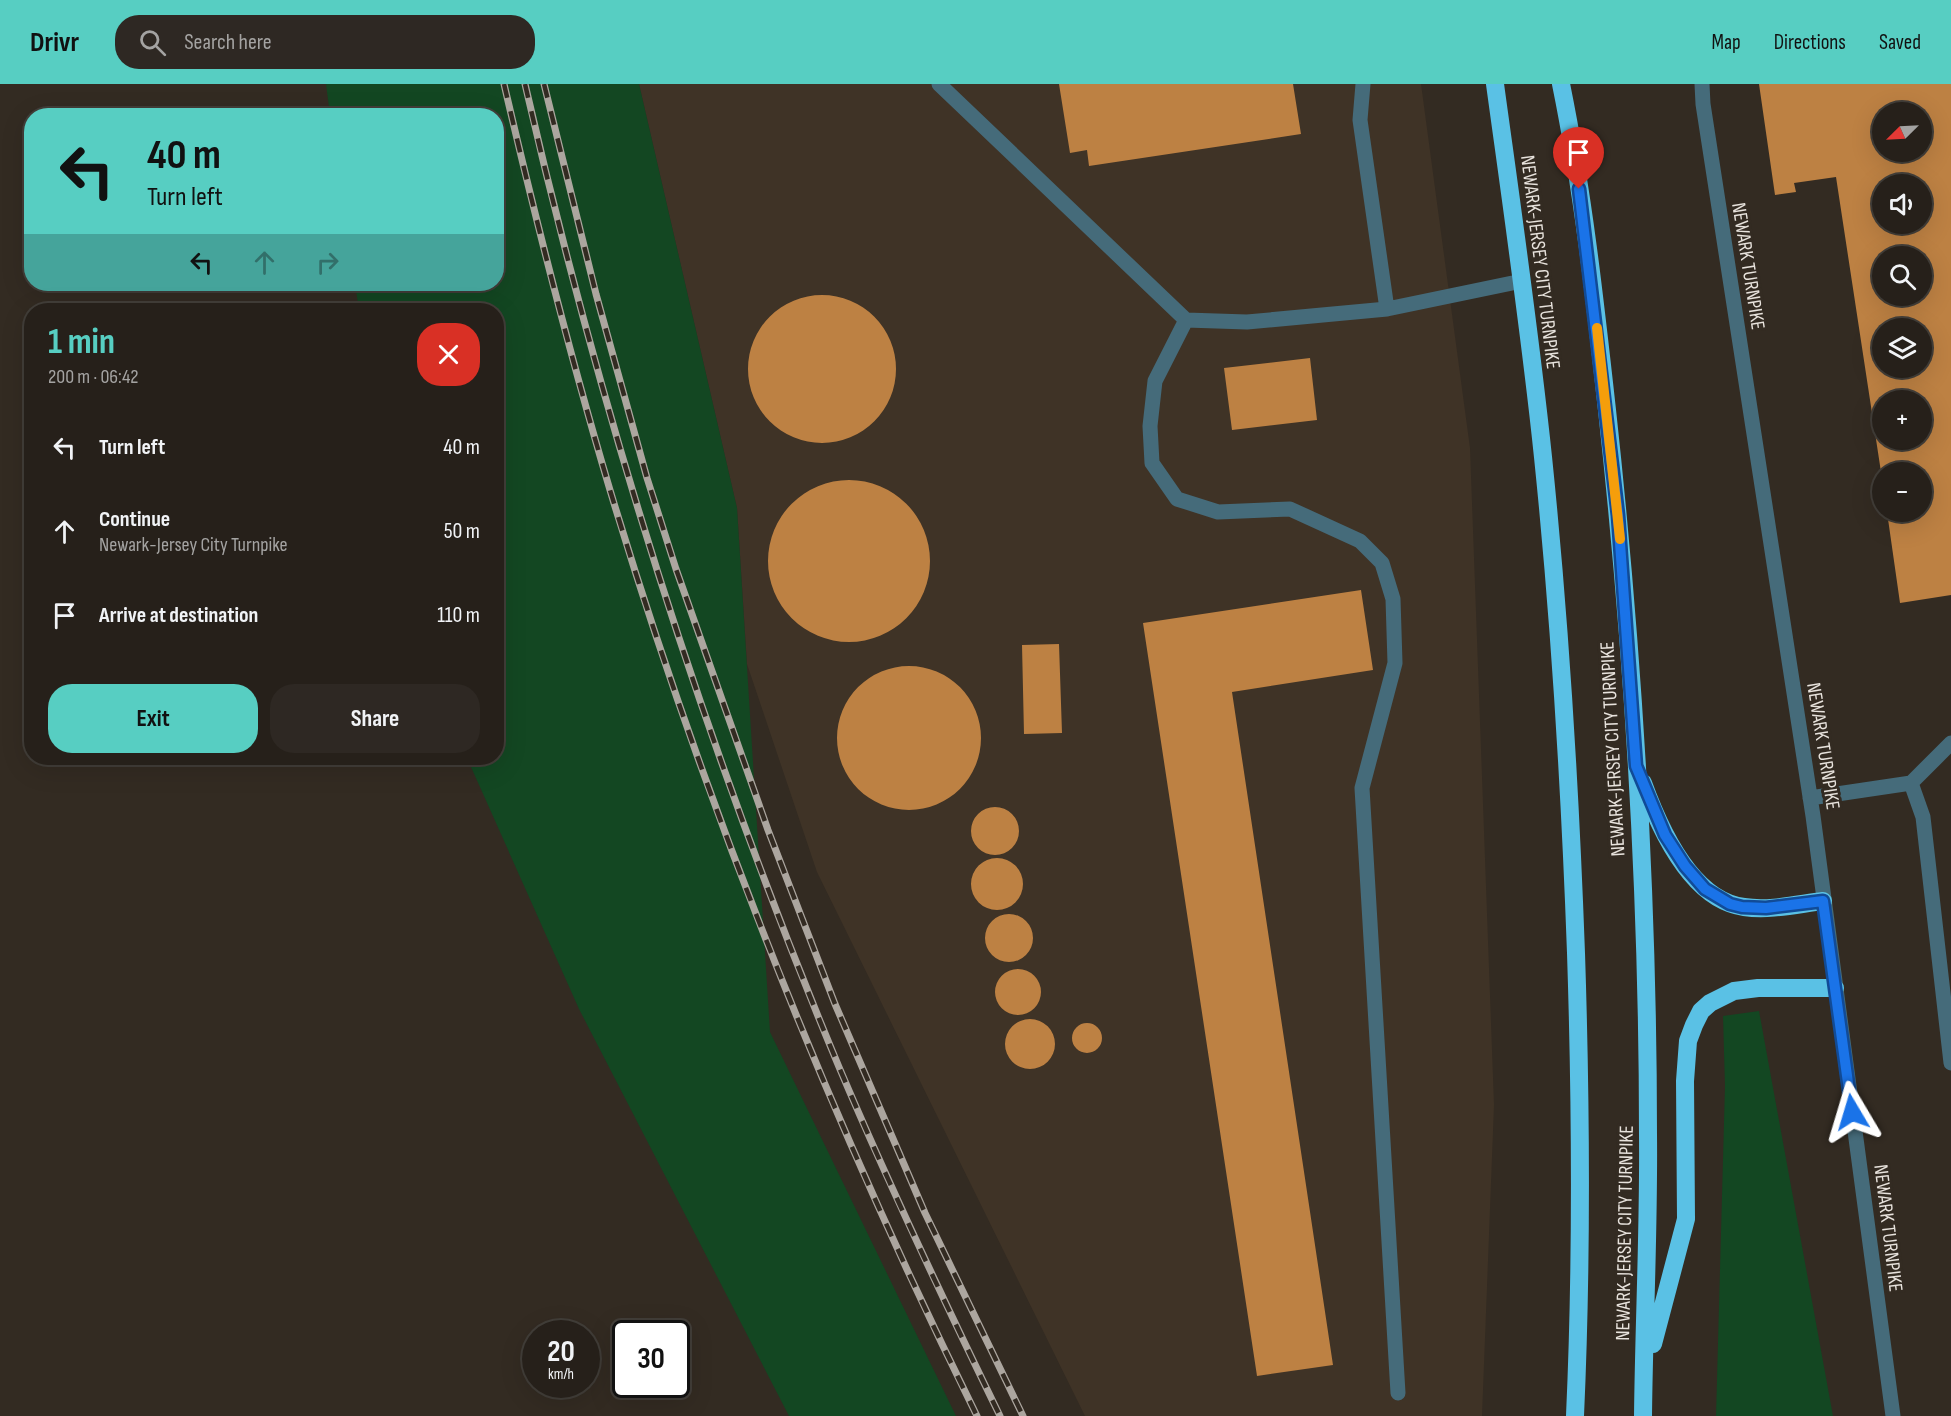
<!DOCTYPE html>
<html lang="en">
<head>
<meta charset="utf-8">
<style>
	body { margin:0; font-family:"Sofia Sans Condensed",sans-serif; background:#2e2823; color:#f1f3f6; height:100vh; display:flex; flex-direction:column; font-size:22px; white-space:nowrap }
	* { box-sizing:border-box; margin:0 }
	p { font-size:20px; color:#a4a3a2 }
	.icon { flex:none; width:33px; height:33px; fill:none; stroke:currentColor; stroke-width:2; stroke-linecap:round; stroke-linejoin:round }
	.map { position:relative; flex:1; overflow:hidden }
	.sheet { position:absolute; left:24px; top:219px; width:480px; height:462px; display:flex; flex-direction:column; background:#26201a; border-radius:24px; box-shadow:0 6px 24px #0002,0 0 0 2px #423e39 }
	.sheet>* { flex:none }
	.guide { position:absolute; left:24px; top:24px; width:480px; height:183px; border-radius:24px; box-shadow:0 6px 24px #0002,0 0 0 2px #423e39; background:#57cec2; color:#111; overflow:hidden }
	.needle { width:39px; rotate:246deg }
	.controls { position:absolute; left:1872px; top:18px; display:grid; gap:12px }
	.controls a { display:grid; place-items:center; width:60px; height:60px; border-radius:50%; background:#26201a; box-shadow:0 6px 24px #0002,0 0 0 2px #423e39; font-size:30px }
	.speed { position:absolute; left:522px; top:1236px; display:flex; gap:12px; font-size:30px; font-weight:700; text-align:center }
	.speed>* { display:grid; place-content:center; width:78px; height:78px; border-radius:50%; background:#26201a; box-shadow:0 6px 24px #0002,0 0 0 2px #423e39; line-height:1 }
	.speed small { font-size:15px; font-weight:400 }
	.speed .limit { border:3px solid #111; border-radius:9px; background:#fff; color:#111 }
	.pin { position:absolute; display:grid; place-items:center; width:51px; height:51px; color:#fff; margin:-62px -26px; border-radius:50% 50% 50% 0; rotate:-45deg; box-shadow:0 0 6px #0007 }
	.pin .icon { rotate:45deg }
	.me { position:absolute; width:66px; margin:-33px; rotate:353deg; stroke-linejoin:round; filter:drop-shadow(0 0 4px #0008) }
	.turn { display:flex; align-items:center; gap:21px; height:126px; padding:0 24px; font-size:27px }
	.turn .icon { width:78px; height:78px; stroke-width:2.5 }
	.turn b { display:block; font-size:42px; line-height:51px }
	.lanes { display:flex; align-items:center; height:57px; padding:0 24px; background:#0003; justify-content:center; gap:30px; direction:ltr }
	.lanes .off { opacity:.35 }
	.round { display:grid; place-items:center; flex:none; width:63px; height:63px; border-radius:24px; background:#2e2823 }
	.overview { display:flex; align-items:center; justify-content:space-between; height:102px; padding:0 24px }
	h1 { font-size:36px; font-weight:700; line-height:45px; color:#57cec2 }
	.action { display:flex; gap:12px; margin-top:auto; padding:12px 24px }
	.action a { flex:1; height:69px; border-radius:24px; background:#57cec2; color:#111; font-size:24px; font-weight:700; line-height:69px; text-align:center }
	.action a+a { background:#2e2823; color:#f1f3f6 }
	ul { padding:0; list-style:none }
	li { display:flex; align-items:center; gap:18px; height:84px; padding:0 24px }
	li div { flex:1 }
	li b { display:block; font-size:22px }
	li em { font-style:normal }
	header { display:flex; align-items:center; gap:36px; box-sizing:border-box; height:84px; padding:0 30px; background:#57cec2; color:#111 }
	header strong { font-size:28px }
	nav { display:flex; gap:33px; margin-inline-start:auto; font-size:21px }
	.search { width:420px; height:54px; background:#2e2823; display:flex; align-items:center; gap:15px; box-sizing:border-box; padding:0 21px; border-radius:24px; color:#a4a3a2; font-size:22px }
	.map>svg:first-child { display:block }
	.built { fill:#3f3326 }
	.green { fill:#134722 }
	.building { fill:#bd8143; fill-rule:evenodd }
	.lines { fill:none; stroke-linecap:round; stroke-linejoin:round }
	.minor { stroke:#456b7a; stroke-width:15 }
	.highway { stroke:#5ac1e5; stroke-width:18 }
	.rail-casing { stroke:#aca69f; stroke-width:7 }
	.rail { stroke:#332b22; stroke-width:4.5; stroke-dasharray:14; stroke-linecap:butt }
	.route-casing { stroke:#114b97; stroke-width:15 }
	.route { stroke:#1a73e8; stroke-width:10 }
	.slow { stroke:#f59e0b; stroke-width:10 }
	.labels { text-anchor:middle; stroke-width:6; stroke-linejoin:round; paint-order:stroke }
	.street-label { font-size:20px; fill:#e8e3dd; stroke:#332b22 }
</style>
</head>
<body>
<header>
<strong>Drivr</strong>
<div class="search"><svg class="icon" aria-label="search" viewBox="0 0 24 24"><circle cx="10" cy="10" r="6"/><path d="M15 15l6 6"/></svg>Search here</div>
<nav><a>Map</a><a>Directions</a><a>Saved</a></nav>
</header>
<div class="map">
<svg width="1951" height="1332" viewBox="0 0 1951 1332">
	<rect width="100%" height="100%" fill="#332b22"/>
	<path class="built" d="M639 0H1421L1470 364 1494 1021 1482 1332H1085L817 788 747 580 737 424Z"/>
	<path class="green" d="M326 0H639L737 424 770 948 956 1332H789L579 925 467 674H496V226H359L355 200H496V32L330 31Z
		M1759 927 1833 1332H1716L1725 1002 1723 932Z"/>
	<path class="building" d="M1059 0H1293L1301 50 1089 82 1087 66 1070 69Z
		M1759 0H1951V511L1900 519 1887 428H1922V388H1881L1836 93 1794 99 1796 108 1775 111ZM1882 28H1922V68H1882ZM1882 100H1922V140H1882ZM1882 172H1922V212H1882ZM1882 244H1922V284H1882ZM1882 316H1922V356H1882Z
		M748 285a74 74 0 1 1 148 0a74 74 0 1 1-148 0Z
		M1310 274 1317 336 1232 346 1224 284Z
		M768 477a81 81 0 1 1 162 0a81 81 0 1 1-162 0Z
		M1361 506 1373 586 1232 608 1333 1281 1257 1292 1143 539Z
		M1059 560 1062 649 1024 650 1022 561Z
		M837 654a72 72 0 1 1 144 0a72 72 0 1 1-144 0Z
		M971 747a24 24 0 1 1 48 0a24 24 0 1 1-48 0Z
		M971 800a26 26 0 1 1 52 0a26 26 0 1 1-52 0Z
		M985 854a24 24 0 1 1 48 0a24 24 0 1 1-48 0Z
		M995 908a23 23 0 1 1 46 0a23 23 0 1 1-46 0Z
		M1005 960a25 25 0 1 1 50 0a25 25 0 1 1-50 0Z
		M1072 954a15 15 0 1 1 30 0a15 15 0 1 1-30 0Z"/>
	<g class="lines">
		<path class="minor" d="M939 0 1186 236 1247 238 1387 225 1522 197
			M1363 0 1360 36 1387 225
			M1702 0 1703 20 1813 732 1893 1332
			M1186 236 1155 297 1150 342 1152 379 1177 415 1218 428 1290 425 1360 457 1382 479 1393 515 1395 579 1362 704 1398 1309
			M1911 699 1923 733 1951 979
			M1810 714 1911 699 1951 659"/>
		<path class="highway" d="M1495 0C1512 124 1530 248 1543 373 1560 538 1570 703 1576 869 1581 1023 1582 1178 1575 1332
			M1561 0C1583 108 1595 217 1607 326 1633 566 1648 808 1648 1050 1649 1144 1644 1238 1643 1332
			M1643 699C1659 743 1691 816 1744 823 1770 827 1798 820 1823 817
			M1653 1260 1686 1135 1685 997 1688 957 1694 941 1701 927 1710 919 1734 907 1758 904H1835"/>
		<g class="rail-casing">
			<path id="rail" d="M504 0C536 137 570 272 610 406 706 725 830 1034 977 1332
				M525 0C602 336 706 665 839 983 889 1101 944 1217 1000 1332
				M544 0 596 210 647 394 676 485 768 746 835 920 925 1129 1023 1332"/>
		</g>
		<use href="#rail" class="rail"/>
	</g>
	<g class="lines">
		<g class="route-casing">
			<path id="route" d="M1579 105 1618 431 1636 682 1665 751 1685 782 1705 805 1730 820 1742 823 1766 824 1823 817 1852 1028"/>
		</g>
		<use href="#route" class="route"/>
		<path class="slow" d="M1597 244 1620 455"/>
	</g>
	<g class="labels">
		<g class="street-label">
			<text transform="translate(1541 178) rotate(83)" y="7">NEWARK-JERSEY CITY TURNPIKE</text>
			<text transform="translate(1749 182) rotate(81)" y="7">NEWARK TURNPIKE</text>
			<text transform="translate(1824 662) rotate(81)" y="7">NEWARK TURNPIKE</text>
			<text transform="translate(1612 665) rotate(-93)" y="7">NEWARK-JERSEY CITY TURNPIKE</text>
			<text transform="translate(1889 1144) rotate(83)" y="7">NEWARK TURNPIKE</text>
			<text transform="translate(1624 1149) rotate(-89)" y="7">NEWARK-JERSEY CITY TURNPIKE</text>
		</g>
	</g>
</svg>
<div class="controls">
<a><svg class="needle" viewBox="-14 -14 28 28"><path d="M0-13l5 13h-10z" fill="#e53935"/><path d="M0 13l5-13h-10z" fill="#a4a3a2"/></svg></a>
<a><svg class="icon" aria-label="sound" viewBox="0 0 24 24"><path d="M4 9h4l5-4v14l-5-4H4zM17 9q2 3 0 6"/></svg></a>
<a><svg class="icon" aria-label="search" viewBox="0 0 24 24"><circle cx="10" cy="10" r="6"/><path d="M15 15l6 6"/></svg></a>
<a><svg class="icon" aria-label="layers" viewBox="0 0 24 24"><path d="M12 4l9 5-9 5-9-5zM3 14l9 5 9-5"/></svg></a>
<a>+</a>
<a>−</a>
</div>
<div class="speed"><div>20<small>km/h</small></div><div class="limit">30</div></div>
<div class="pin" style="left:1579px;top:105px;background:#d93025"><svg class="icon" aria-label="arrive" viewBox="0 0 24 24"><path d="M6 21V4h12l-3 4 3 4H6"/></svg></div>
<svg class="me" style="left:1852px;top:1028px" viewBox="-20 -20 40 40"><path d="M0-17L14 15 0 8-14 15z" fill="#1a73e8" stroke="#fff" stroke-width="4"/></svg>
<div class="guide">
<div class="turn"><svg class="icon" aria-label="left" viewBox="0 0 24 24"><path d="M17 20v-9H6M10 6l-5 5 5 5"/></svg><div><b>40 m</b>Turn left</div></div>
<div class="lanes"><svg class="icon" aria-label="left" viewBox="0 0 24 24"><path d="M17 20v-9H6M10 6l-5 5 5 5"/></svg><svg class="icon off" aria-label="ahead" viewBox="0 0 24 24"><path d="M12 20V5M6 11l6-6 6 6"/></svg><svg class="icon off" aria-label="right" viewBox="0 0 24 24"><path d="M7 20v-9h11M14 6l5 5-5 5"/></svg></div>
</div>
<section class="sheet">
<div class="overview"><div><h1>1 min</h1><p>200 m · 06:42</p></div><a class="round" style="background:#d93025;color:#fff"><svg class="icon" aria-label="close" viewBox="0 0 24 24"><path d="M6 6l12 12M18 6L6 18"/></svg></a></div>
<ul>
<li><svg class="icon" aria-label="left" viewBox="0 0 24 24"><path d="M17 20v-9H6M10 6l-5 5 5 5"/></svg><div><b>Turn left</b></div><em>40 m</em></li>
<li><svg class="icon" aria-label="ahead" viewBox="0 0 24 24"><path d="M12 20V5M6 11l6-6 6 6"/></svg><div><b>Continue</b><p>Newark-Jersey City Turnpike</p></div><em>50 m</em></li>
<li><svg class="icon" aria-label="arrive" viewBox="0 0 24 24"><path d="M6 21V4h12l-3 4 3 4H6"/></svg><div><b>Arrive at destination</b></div><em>110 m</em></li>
</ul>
<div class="action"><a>Exit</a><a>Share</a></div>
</section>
</div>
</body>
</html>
